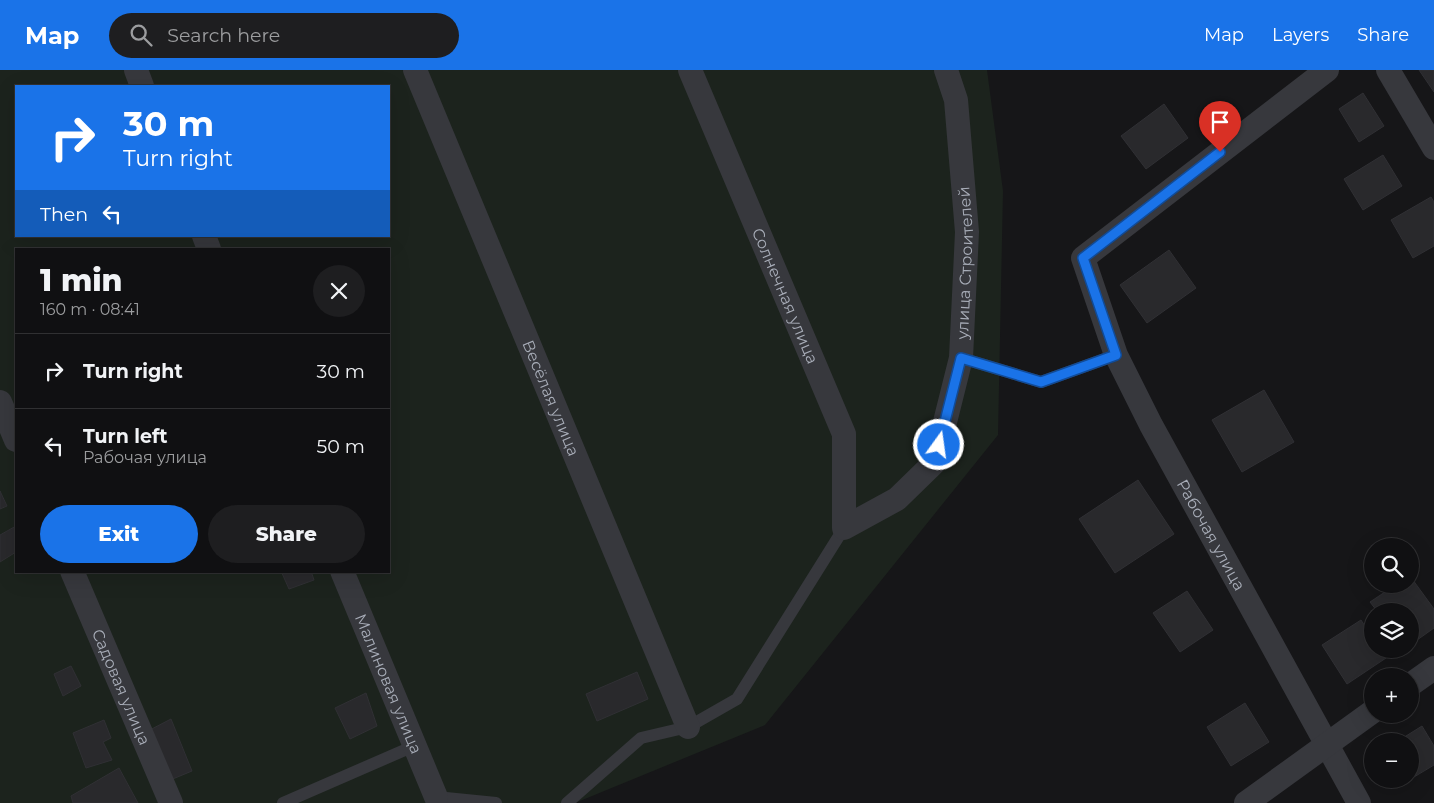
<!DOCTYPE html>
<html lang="en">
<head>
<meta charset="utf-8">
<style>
	body { margin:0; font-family:Montserrat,sans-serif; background:#1e1e20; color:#f1f3f6; height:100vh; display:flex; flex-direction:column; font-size:19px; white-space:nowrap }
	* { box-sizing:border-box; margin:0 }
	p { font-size:16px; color:#9c9d9f }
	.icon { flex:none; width:28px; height:28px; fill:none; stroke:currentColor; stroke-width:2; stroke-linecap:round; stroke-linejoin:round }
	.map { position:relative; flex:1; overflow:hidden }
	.sheet { position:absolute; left:15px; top:178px; width:375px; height:325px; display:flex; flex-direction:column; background:#101012; border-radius:0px; box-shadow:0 5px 20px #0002,0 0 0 1px #303032 }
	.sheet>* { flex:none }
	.guide { position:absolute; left:15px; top:15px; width:375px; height:152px; border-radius:0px; box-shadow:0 5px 20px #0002,0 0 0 1px #303032; background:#1a73e8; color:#fff; overflow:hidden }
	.tools { position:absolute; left:1364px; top:468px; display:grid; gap:10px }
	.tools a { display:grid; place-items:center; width:55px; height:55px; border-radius:50%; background:#101012; box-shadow:0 5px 20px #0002,0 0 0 1px #303032; font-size:25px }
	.pin { position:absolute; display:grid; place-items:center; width:42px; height:42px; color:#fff; margin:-51px -21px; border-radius:50% 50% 50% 0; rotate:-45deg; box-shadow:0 0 5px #0007 }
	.pin .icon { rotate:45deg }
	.me { position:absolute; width:55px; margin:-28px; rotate:14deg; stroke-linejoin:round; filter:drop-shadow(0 0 4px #0008) }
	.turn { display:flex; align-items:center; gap:18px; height:105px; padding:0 25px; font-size:22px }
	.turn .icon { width:65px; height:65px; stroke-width:2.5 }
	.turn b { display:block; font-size:35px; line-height:42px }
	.then { display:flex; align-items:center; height:48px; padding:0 25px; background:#0003; gap:10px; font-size:19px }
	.round { display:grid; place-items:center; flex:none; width:52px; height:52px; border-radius:26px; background:#1e1e20 }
	.summary { display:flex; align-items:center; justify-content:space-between; height:85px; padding:0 25px }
	h1 { font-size:30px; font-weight:800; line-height:38px }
	.action { display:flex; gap:10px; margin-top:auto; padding:10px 25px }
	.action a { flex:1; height:58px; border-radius:30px; background:#1a73e8; color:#fff; font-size:20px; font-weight:800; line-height:58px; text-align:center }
	.action a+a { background:#1e1e20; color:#f1f3f6 }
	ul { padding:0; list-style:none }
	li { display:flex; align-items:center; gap:15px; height:75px; padding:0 25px; border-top:1px solid #303032 }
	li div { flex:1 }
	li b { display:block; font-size:19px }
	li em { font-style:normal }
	header { display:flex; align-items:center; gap:30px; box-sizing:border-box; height:70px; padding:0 25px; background:#1a73e8; color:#fff }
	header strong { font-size:24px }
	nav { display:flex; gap:28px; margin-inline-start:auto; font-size:18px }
	.search { width:350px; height:45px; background:#1e1e20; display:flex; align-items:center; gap:12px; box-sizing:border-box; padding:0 18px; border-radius:28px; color:#9c9d9f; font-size:19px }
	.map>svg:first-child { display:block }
	.green { fill:#1c231d; fill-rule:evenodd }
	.building { fill:#29292c; stroke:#303034 }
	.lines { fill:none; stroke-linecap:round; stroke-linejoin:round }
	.lane { stroke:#37383d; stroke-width:12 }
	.street { stroke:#37383d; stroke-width:24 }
	.route-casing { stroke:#114b97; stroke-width:12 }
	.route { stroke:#1a73e8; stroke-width:9 }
	.labels { text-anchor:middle; stroke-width:5; stroke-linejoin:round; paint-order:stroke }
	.street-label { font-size:16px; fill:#a8adb8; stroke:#111113 }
</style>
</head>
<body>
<header>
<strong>Map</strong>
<div class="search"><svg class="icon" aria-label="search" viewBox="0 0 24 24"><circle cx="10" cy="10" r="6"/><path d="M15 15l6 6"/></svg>Search here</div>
<nav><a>Map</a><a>Layers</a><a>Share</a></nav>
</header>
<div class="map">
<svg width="1434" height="733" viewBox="0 0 1434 733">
	<rect width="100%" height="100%" fill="#161618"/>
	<path class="green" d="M0 0H987L1003 121 998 365 765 655 575 733H0ZM16 16H389V166H16ZM16 179H389V501H16Z"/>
	<path class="building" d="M1419 0H1434V22Z
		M1363 23 1384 56 1359 72 1339 39Z
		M1164 34 1188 68 1146 99 1121 66Z
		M1383 85 1402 116 1363 140 1344 109Z
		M1431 127 1434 132V176L1413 188 1391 150Z
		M1169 180 1196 218 1147 253 1120 215Z
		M1264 320 1294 372 1242 402 1212 350Z
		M1138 410 1174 464 1115 503 1079 449Z
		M0 421 7 436 0 439Z
		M16 456V482L0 492V465Z
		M281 501H311L314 510 289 519Z
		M1410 506 1434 539V558L1410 575V541H1377L1370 532 1397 514H1410Z
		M1187 521 1213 560 1180 582 1153 543Z
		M1361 550 1372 567V579H1380L1386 588 1347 614 1322 575Z
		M71 596 81 616 63 626 54 604Z
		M637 602 648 629 597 651 586 624Z
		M366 623 377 656 350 669 335 638Z
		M1245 633 1269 672 1231 696 1207 657Z
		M171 649 192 701 163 713 142 664Z
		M104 650 111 668 103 672 112 690 86 698 73 663Z
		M1422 656 1434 676V695L1404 713 1402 709H1410V671H1398Z
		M119 698 138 733H73L71 726Z"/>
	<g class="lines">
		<path class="lane" d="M961 288 1041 312 1116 285
			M436 727 496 733
			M283 733 414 676
			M567 733 641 668 688 657 737 629 844 458"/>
		<g class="street">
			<path d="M136 0 142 16"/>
			<path id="s1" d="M415 0 688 657"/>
			<path id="s2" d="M690 0 844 364V458L897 429 935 392 961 288 967 162 956 30 946 0"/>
			<path id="s3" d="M1327 0 1083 188 1116 285 1151 355 1359 733"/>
			<path d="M1388 0 1434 78"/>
			<path d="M204 166 209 179"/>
			<path d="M0 332 16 370"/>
			<path id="s4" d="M72 501 171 733"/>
			<path id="s5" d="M342 501 436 727"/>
			<path d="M1410 615 1434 598"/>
			<path d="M1246 733 1372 642"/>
		</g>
	</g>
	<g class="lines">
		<g class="route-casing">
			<path id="route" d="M939 375 961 288 1041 312 1116 285 1083 188 1220 82"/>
		</g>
		<use href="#route" class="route"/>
	</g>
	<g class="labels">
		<g class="street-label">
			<text dy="6" stroke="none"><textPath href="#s2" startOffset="805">улица Строителей</textPath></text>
			<text dy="6" stroke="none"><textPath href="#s2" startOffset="245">Солнечная улица</textPath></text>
			<text dy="6" stroke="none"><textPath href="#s1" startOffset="355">Весёлая улица</textPath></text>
			<text dy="6" stroke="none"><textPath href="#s3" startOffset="614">Рабочая улица</textPath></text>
			<text dy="6" stroke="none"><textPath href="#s5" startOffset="122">Малиновая улица</textPath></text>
			<text dy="6" stroke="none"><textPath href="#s4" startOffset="126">Садовая улица</textPath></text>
		</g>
	</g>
</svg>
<div class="tools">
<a><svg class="icon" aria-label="search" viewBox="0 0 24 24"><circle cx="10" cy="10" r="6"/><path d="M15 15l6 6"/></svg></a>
<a><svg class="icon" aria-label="layers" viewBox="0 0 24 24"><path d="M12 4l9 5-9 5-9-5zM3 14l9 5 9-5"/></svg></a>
<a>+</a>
<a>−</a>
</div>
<div class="pin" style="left:1220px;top:82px;background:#d93025"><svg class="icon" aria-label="arrive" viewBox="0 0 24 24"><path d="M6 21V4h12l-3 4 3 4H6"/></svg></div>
<svg class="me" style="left:939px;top:375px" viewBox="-20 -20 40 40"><circle r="17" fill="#1a73e8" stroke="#fff" stroke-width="3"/><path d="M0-11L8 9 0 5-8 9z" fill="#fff"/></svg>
<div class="guide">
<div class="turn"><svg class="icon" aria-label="right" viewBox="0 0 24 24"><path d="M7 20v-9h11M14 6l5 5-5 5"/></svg><div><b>30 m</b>Turn right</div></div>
<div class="then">Then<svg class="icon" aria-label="left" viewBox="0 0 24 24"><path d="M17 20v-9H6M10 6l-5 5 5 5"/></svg></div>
</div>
<section class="sheet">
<div class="summary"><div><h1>1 min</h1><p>160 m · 08:41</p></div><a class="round"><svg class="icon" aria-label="close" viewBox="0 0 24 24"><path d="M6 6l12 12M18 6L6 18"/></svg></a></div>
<ul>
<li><svg class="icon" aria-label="right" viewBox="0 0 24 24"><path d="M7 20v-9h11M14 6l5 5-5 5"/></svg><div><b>Turn right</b></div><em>30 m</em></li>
<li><svg class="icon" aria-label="left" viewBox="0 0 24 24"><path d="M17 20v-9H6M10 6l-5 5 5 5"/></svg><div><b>Turn left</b><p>Рабочая улица</p></div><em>50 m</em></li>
</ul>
<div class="action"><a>Exit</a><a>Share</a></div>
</section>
</div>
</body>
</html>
